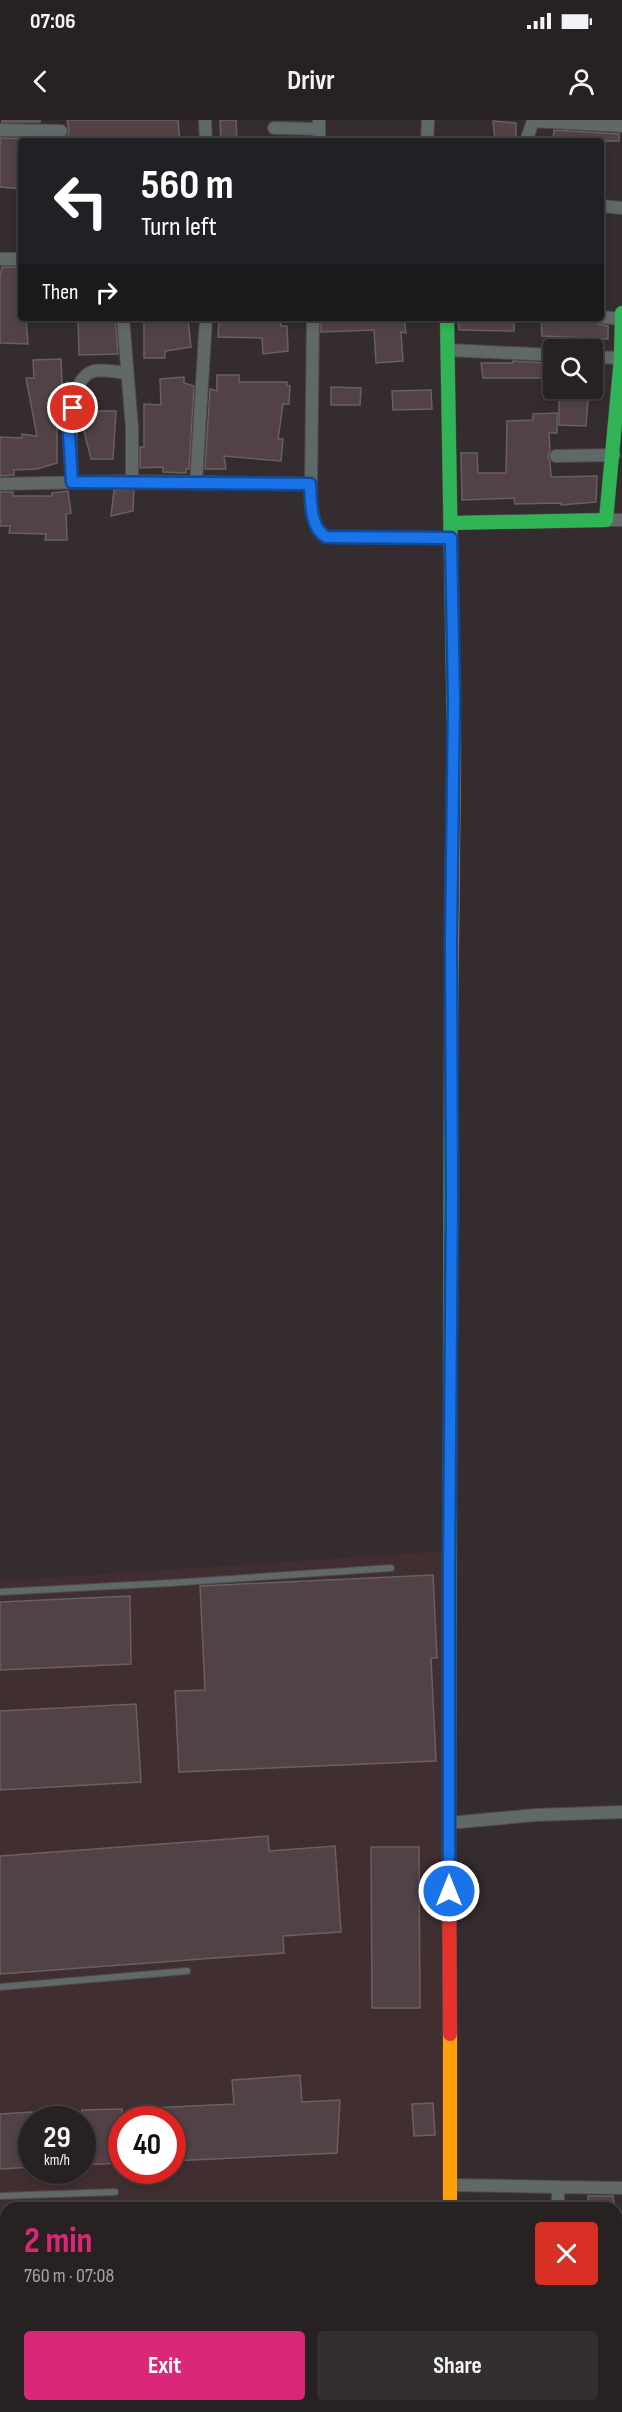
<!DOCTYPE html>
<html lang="en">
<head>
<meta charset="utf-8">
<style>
	body { margin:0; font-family:"Sofia Sans Condensed",sans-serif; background:#332e2f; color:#f1f3f6; height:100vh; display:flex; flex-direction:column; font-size:22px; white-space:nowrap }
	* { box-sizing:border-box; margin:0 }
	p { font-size:20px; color:#a4a3a5 }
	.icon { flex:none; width:33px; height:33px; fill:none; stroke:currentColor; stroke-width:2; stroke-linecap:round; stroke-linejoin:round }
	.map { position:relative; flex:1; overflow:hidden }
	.drawer { position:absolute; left:0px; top:2082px; width:622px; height:210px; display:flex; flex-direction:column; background:#272122; border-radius:18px 18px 0 0; box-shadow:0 3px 9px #0003,0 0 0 2px #433e40 }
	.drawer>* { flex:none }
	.guide { position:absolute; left:18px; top:18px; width:586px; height:183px; border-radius:6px; box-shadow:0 3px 9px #0003,0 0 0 2px #433e40; background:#202124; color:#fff; overflow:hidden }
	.buttons { position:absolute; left:543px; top:219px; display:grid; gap:12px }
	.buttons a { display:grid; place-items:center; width:60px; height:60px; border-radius:6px; background:#272122; box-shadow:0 3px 9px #0003,0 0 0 2px #433e40; font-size:30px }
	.speed { position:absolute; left:18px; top:1986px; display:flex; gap:12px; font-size:30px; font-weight:700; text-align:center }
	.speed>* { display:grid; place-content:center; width:78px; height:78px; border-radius:50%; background:#272122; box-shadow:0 3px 9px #0003,0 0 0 2px #433e40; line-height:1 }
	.speed small { font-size:15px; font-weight:400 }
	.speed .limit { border:9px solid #d22; background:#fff; color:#111 }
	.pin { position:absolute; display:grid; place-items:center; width:51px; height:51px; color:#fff; margin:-26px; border:3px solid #fff; border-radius:50%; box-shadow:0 2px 6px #0007 }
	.me { position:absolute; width:66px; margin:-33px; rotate:0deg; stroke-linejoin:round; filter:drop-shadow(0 0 4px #0008) }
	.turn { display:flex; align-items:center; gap:21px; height:126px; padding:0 24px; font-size:27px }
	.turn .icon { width:78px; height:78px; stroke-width:2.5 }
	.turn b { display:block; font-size:42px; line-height:51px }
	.then { display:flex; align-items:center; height:57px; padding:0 24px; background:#0003; gap:12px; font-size:22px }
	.round { display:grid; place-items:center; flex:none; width:63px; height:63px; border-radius:6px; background:#332e2f }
	.overview { display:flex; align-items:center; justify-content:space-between; height:102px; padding:0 24px }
	h1 { font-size:36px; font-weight:700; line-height:45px; color:#db2777 }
	.primary-button { display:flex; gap:12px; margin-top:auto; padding:12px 24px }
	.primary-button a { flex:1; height:69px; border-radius:6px; background:#db2777; color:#fff; font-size:24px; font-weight:700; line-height:69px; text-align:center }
	.primary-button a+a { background:#332e2f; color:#f1f3f6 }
	.status { display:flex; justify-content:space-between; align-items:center; height:42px; padding:0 30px; background:#272122; direction:ltr }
	.status svg { height:16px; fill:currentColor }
	header { display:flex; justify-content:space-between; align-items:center; height:78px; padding:0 24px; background:#272122; font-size:27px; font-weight:700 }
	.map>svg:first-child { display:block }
	.built { fill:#412e31; fill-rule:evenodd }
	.building { fill:#524246; stroke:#676061; stroke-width:1.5 }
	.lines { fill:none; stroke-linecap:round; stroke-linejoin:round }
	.lane-casing { stroke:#50494b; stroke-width:8 }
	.street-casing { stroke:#50494b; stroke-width:14 }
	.fast-casing { stroke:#50494b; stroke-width:15 }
	.slow-casing { stroke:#50494b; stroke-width:15 }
	.jam-casing { stroke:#50494b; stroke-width:15 }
	.lane { stroke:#606968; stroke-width:6 }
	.street { stroke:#606968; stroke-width:12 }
	.fast { stroke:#30b455; stroke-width:14 }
	.slow { stroke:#ff9f0a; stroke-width:14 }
	.jam { stroke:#e5322d; stroke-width:14 }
	.route-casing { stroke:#114b97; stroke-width:15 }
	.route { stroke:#1a73e8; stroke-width:10 }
</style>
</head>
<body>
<div class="status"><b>07:06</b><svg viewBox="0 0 49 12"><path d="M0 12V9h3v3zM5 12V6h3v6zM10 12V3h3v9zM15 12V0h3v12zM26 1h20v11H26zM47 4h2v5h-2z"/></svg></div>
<header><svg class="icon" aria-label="back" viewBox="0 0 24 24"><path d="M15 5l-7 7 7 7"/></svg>Drivr<svg class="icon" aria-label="person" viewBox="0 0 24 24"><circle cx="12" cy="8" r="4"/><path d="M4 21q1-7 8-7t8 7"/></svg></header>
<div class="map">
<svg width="622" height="2292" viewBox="0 0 622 2292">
	<rect width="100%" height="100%" fill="#342c2e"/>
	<path class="built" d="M447 1431V2088H6V2258L0 2259V1461ZM32 2000H82V2050H32ZM122 2000H172V2050H122Z"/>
	<path class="building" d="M2 0H40V2H2Z
		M67 0H178L180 21H67L69 11Z
		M220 0H236L237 21H221Z
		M493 1 516 3V21H495Z
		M554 10 619 14V21H553Z
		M0 18 40 19V21H21V69L0 67Z
		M2 147H21V198H26L28 224 0 223V155Z
		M78 198H115L118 234 79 235Z
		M144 198 188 199 191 227 165 231V238H144Z
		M219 198H281V206H287L288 231 263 234 262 218 218 217Z
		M321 198H404L406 213 401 212 403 241 376 243 374 210 321 212Z
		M458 198H514V211L459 210Z
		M541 198H594L598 204 608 206V219L542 216Z
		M61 239 63 285 57 288V343L37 349 14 350V355L0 356V317L22 318V314L37 316 26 258H34L33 240Z
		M513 241 546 243V258H483L481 243H513Z
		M217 255H239V262H287V266H290L289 284H283L278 319H283L281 341 224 336 226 349H205L210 269 217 271Z
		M184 257V263L194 266 189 349H186V353L163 352V347L140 348V327H144V284L161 285 160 259Z
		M331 267 361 268 360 285H331Z
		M559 268H589L586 306 559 305Z
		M431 270 432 289 393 290 392 271Z
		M83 291H116L113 339H91L84 311Z
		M557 293V313H549L550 331 548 337 550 342 551 357 597 356 596 382 561 385V383L515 384 514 378 462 380 461 333H477L478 353H506L507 301 533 300V294Z
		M134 369 133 391 111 396 114 370Z
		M68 371 71 393 66 394 67 420H45L46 414 9 413 10 406H0V372H13V376H52V373Z
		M433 1455 437 1538H431L436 1641 179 1652 175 1571 205 1570 200 1466Z
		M130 1476 131 1544 0 1550V1482Z
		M136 1584 141 1662 0 1670V1591Z
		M268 1716 269 1731 335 1726 341 1812 283 1816 284 1833 0 1854V1736Z
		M371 1727H419L420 1888H372Z
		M300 1955 302 1982 340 1980 337 2033 172 2041V2000H129V1989L234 1984 232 1960Z
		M433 1983 435 2015 414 2016 412 1984Z
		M122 1989V2043L82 2045V1990Z
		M32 1992V2047L0 2049V1994Z
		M588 2076H613L615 2088H588Z"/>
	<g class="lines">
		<g class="lane-casing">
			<path id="lane" d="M0 1472 170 1463 391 1448
				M0 1867 187 1851
				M0 2076 115 2072"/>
		</g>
		<g class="street-casing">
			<path id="street" d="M205 0 206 21
				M274 8 319 9
				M0 10 61 11
				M319 21V0
				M427 21 428 0
				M526 21 533 1 622 6
				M602 86 622 88
				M0 139H21
				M602 197 622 199
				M123 198 132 308V361
				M313 198 311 364C311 381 309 407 326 417L451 418
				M448 230 554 235
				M592 237 621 238
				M556 336 614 335
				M72 361C71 339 64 258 94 251 104 249 117 252 127 253
				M196 363 206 198
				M0 364 132 361 311 364
				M606 400H622
				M449 1703 536 1695 622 1692
				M450 2065 558 2067V2088
				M558 2067 622 2068
				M616 2162 622 2161
				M616 2218H622
				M451 2286V2292
				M565 2286V2292"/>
		</g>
		<g class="fast-casing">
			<path id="fast" d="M447 198 454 623
				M451 403 606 400 621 238 622 193
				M449 1739 451 913"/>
		</g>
		<g class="slow-casing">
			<path id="slow" d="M451 913 454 623
				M450 1914V2088"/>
		</g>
		<g class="jam-casing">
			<path id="jam" d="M449 1739 450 1914"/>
		</g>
		<use href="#lane" class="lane"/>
		<use href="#street" class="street"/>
		<use href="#fast" class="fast"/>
		<use href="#slow" class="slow"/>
		<use href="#jam" class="jam"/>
	</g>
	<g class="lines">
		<g class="route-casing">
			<path id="route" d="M73 288 69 314 72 362 310 364C311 381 310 408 326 417L451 418 454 581 451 821 452 1079 449 1447V1771"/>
		</g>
		<use href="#route" class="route"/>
	</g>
</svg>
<div class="buttons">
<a><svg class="icon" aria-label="search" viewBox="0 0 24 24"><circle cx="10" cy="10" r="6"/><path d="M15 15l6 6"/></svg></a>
</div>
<div class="speed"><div>29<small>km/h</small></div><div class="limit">40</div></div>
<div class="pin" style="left:73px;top:288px;background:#d93025"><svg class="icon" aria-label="arrive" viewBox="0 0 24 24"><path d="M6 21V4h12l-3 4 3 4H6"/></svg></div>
<svg class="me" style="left:449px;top:1771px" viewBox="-20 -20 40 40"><circle r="17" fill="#1a73e8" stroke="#fff" stroke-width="3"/><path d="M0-11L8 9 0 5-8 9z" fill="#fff"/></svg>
<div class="guide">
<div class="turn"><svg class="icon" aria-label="left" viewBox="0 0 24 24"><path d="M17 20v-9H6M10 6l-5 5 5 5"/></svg><div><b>560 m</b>Turn left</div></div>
<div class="then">Then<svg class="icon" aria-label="right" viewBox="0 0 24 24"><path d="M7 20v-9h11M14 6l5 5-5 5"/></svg></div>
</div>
<section class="drawer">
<div class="overview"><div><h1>2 min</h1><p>760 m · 07:08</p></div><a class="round" style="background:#d93025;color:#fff"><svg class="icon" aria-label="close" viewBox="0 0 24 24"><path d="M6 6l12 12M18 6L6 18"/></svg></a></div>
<div class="primary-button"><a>Exit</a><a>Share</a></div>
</section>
</div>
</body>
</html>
